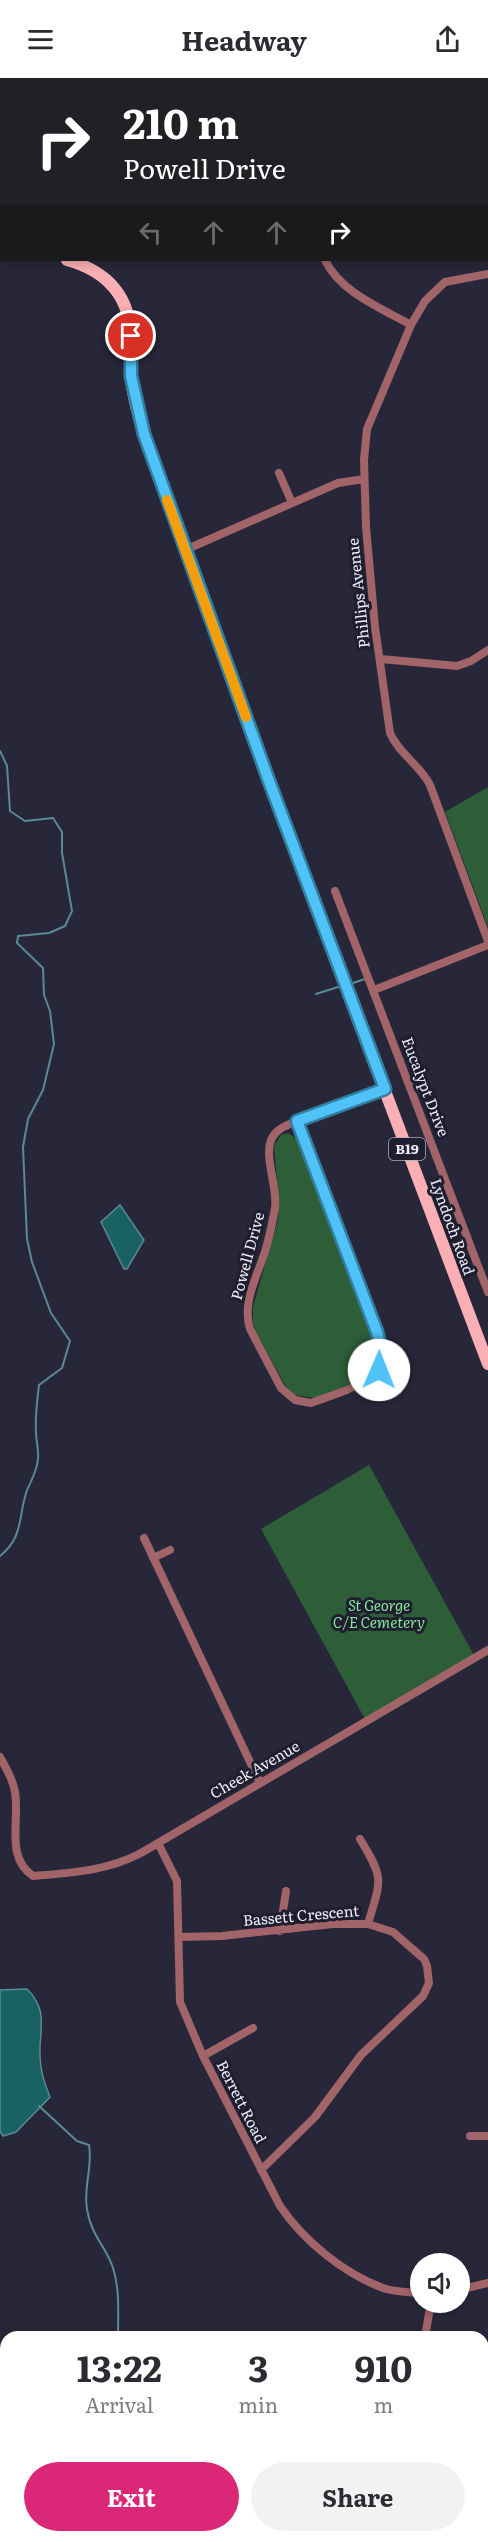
<!DOCTYPE html>
<html lang="en">
<head>
<meta charset="utf-8">
<style>
	body { margin:0; font-family:Literata,serif; background:#f2f2f3; color:#2b2b33; height:100vh; display:flex; flex-direction:column; font-size:22px; white-space:nowrap }
	* { box-sizing:border-box; margin:0 }
	p { font-size:20px; color:#7c7c81 }
	.icon { flex:none; width:33px; height:33px; fill:none; stroke:currentColor; stroke-width:2; stroke-linecap:round; stroke-linejoin:round }
	.map { position:relative; flex:1; overflow:hidden }
	.drawer { position:absolute; left:0px; top:2253px; width:489px; height:212px; display:flex; flex-direction:column; background:#fff; border-radius:18px 18px 0 0; box-shadow:0 3px 9px #0003 }
	.drawer>* { flex:none }
	.banner { position:absolute; left:0px; top:0px; width:489px; height:183px; box-shadow:0 3px 9px #0003; background:#202124; color:#fff; overflow:hidden }
	.buttons { position:absolute; left:410px; top:2175px; display:grid; gap:12px }
	.buttons a { display:grid; place-items:center; width:60px; height:60px; border-radius:50%; background:#fff; box-shadow:0 3px 9px #0003; font-size:30px }
	.pin { position:absolute; display:grid; place-items:center; width:51px; height:51px; color:#fff; margin:-26px; border:3px solid #fff; border-radius:50%; box-shadow:0 2px 6px #0007 }
	.me { position:absolute; width:66px; margin:-33px; rotate:1deg; stroke-linejoin:round; filter:drop-shadow(0 0 4px #0008) }
	.turn { display:flex; align-items:center; gap:21px; height:126px; padding:0 24px; font-size:27px }
	.turn .icon { width:78px; height:78px; stroke-width:2.5 }
	.turn b { display:block; font-size:42px; line-height:51px }
	.lanes { display:flex; align-items:center; height:57px; padding:0 24px; background:#0003; justify-content:center; gap:30px; direction:ltr }
	.lanes .off { opacity:.35 }
	.eta { display:flex; justify-content:space-evenly; align-items:center; height:102px; text-align:center }
	.eta b { font-size:36px; font-weight:700; line-height:42px }
	.action { display:flex; gap:12px; margin-top:auto; padding:12px 24px }
	.action a { flex:1; height:69px; border-radius:36px; background:#db2777; color:#fff; font-size:24px; font-weight:700; line-height:69px; text-align:center }
	.action a+a { background:#f2f2f3; color:#2b2b33 }
	header { display:flex; justify-content:space-between; align-items:center; height:78px; padding:0 24px; background:#fff; font-size:27px; font-weight:700 }
	.map>svg:first-child { display:block }
	.green { fill:#2d5e38 }
	.water { fill:#196163; stroke:#598b90; stroke-width:1.5 }
	.lines { fill:none; stroke-linecap:round; stroke-linejoin:round }
	.stream { stroke:#598b90; stroke-width:2 }
	.minor { stroke:#a06469; stroke-width:8 }
	.tertiary { stroke:#a06469; stroke-width:9 }
	.primary { stroke:#faafb4; stroke-width:12 }
	.route-casing { stroke:#337fa1; stroke-width:15 }
	.route { stroke:#4fc3f7; stroke-width:10 }
	.slow { stroke:#f59e0b; stroke-width:10 }
	.labels { text-anchor:middle; stroke-width:6; stroke-linejoin:round; paint-order:stroke }
	.shield { fill:#1e1e2f; stroke:#afafbc; stroke-width:1.5 }
	.shield-label { font-size:14px; font-weight:bold; fill:#ededf9 }
	.street-label { font-size:15px; fill:#ededf9; stroke:#1e1e2f }
	.park-label { font-size:15px; font-style:italic; fill:#83e598; stroke:#1e1e2f }
</style>
</head>
<body>
<header><svg class="icon" aria-label="menu" viewBox="0 0 24 24"><path d="M4 6h16M4 12h16M4 18h16"/></svg>Headway<svg class="icon" aria-label="share" viewBox="0 0 24 24"><path d="M12 15V3M7 8l5-5 5 5M5 13v7h14v-7"/></svg></header>
<div class="map">
<svg width="488" height="2464" viewBox="0 0 488 2464">
	<rect width="100%" height="100%" fill="#28273a"/>
	<path class="green" d="M488 709V849L445 734Z
		M288 1055 297 1061 378 1276 377 1286 368 1299 315 1320 294 1317 286 1309 255 1252 253 1244V1229L278 1142 279 1128 274 1068 281 1057Z
		M369 1387 475 1579 366 1643 261 1451Z"/>
	<path class="water" d="M120 1127 144 1162 127 1191H124L101 1144Z
		M27 1911C49 1933 39 1950 40 1978 40 1991 45 2007 50 2019L16 2054 3 2058 0 2053V1912Z"/>
	<g class="lines">
		<path class="stream" d="M0 673 7 688 10 733 25 743 53 740 62 754V775L72 833 65 848 49 855 18 858 17 865 43 890 44 917 50 933 54 966 43 1012 28 1041 23 1069 27 1161 32 1184 51 1235 70 1263 62 1290 39 1307C37 1323 35 1338 36 1354 36 1363 39 1372 38 1381 37 1393 32 1401 27 1412 18 1438 24 1459 0 1478
			M353 905 365 901
			M316 916 338 909
			M39 2028 77 2063 89 2067C93 2088 83 2110 87 2131 91 2158 106 2168 113 2190 120 2211 118 2237 118 2259
			M130 2458 131 2464"/>
		<path class="minor" d="M325 182C340 214 381 230 411 247
			M488 196 445 204 425 223 411 247 367 351 364 382 366 449 375 549 390 655C399 676 420 687 430 707L488 863
			M279 395 292 425
			M185 472 338 405 364 401
			M381 581 457 588 471 583 488 572
			M335 813 488 1214
			M374 912 488 867
			M297 1043 377 1254 382 1275 376 1298 347 1312 311 1325 295 1322 281 1310 250 1251C241 1222 260 1194 267 1167 270 1155 273 1142 275 1130 278 1110 264 1080 271 1062 276 1051 287 1047 297 1043L385 1011
			M144 1460 260 1705
			M153 1480 170 1472
			M0 1679C6 1690 13 1701 15 1714 20 1743 5 1779 33 1798 71 1795 107 1793 141 1775L488 1572
			M360 1761C385 1802 381 1801 368 1846
			M158 1765 177 1803 180 1924 203 1978 280 2128C304 2163 343 2195 383 2210 394 2214 409 2214 420 2215
			M280 1853 286 1813
			M179 1859 222 1858 333 1846H368L393 1854 424 1881 427 1888 429 1905 423 1918 361 1977 315 2039 261 2092
			M203 1978 253 1950
			M470 2058H488
			M459 2212 488 2205
			M425 2259 431 2224"/>
		<path class="tertiary" d="M225 2 228 0"/>
		<path class="primary" d="M0 152 2 154
			M67 182C107 193 130 218 131 260 131 273 130 285 131 297 132 317 138 337 144 356L284 745 488 1286"/>
	</g>
	<g class="lines">
		<g class="route-casing">
			<path id="route" d="M131 258V298L144 356 269 703 385 1011 297 1043 377 1254 382 1275 379 1292"/>
		</g>
		<use href="#route" class="route"/>
		<path class="slow" d="M167 422 246 639"/>
	</g>
	<g class="labels">
		<rect class="shield" x="389" y="1060" width="36" height="22" rx="4.5"/>
		<g class="shield-label">
			<text x="407" y="1076">B19</text>
		</g>
		<g class="street-label">
			<text transform="translate(359 515) rotate(-96)" y="5">Phillips Avenue</text>
			<text transform="translate(425 1009) rotate(69)" y="5">Eucalypt Drive</text>
			<text transform="translate(452 1149) rotate(70)" y="5">Lyndoch Road</text>
			<text transform="translate(248 1178) rotate(-75)" y="5">Powell Drive</text>
			<text transform="translate(255 1692) rotate(-30)" y="5">Cheek Avenue</text>
			<text transform="translate(301 1838) rotate(-5)" y="5">Bassett Crescent</text>
			<text transform="translate(241 2024) rotate(63)" y="5">Berrett Road</text>
		</g>
		<g class="park-label">
			<text x="379" y="1533">St George<tspan x="379" dy="17">C/E Cemetery</tspan></text>
		</g>
	</g>
</svg>
<div class="buttons">
<a><svg class="icon" aria-label="sound" viewBox="0 0 24 24"><path d="M4 9h4l5-4v14l-5-4H4zM17 9q2 3 0 6"/></svg></a>
</div>
<div class="pin" style="left:131px;top:258px;background:#d93025"><svg class="icon" aria-label="arrive" viewBox="0 0 24 24"><path d="M6 21V4h12l-3 4 3 4H6"/></svg></div>
<svg class="me" style="left:379px;top:1292px" viewBox="-20 -20 40 40"><circle r="19" fill="#fff"/><path d="M0-13L10 11 0 6-10 11z" fill="#4fc3f7"/></svg>
<div class="banner">
<div class="turn"><svg class="icon" aria-label="right" viewBox="0 0 24 24"><path d="M7 20v-9h11M14 6l5 5-5 5"/></svg><div><b>210 m</b>Powell Drive</div></div>
<div class="lanes"><svg class="icon off" aria-label="left" viewBox="0 0 24 24"><path d="M17 20v-9H6M10 6l-5 5 5 5"/></svg><svg class="icon off" aria-label="ahead" viewBox="0 0 24 24"><path d="M12 20V5M6 11l6-6 6 6"/></svg><svg class="icon off" aria-label="ahead" viewBox="0 0 24 24"><path d="M12 20V5M6 11l6-6 6 6"/></svg><svg class="icon" aria-label="right" viewBox="0 0 24 24"><path d="M7 20v-9h11M14 6l5 5-5 5"/></svg></div>
</div>
<section class="drawer">
<div class="eta">
<div><b>13:22</b><p>Arrival</p></div>
<div><b>3</b><p>min</p></div>
<div><b>910</b><p>m</p></div>
</div>
<div class="action"><a>Exit</a><a>Share</a></div>
</section>
</div>
</body>
</html>
